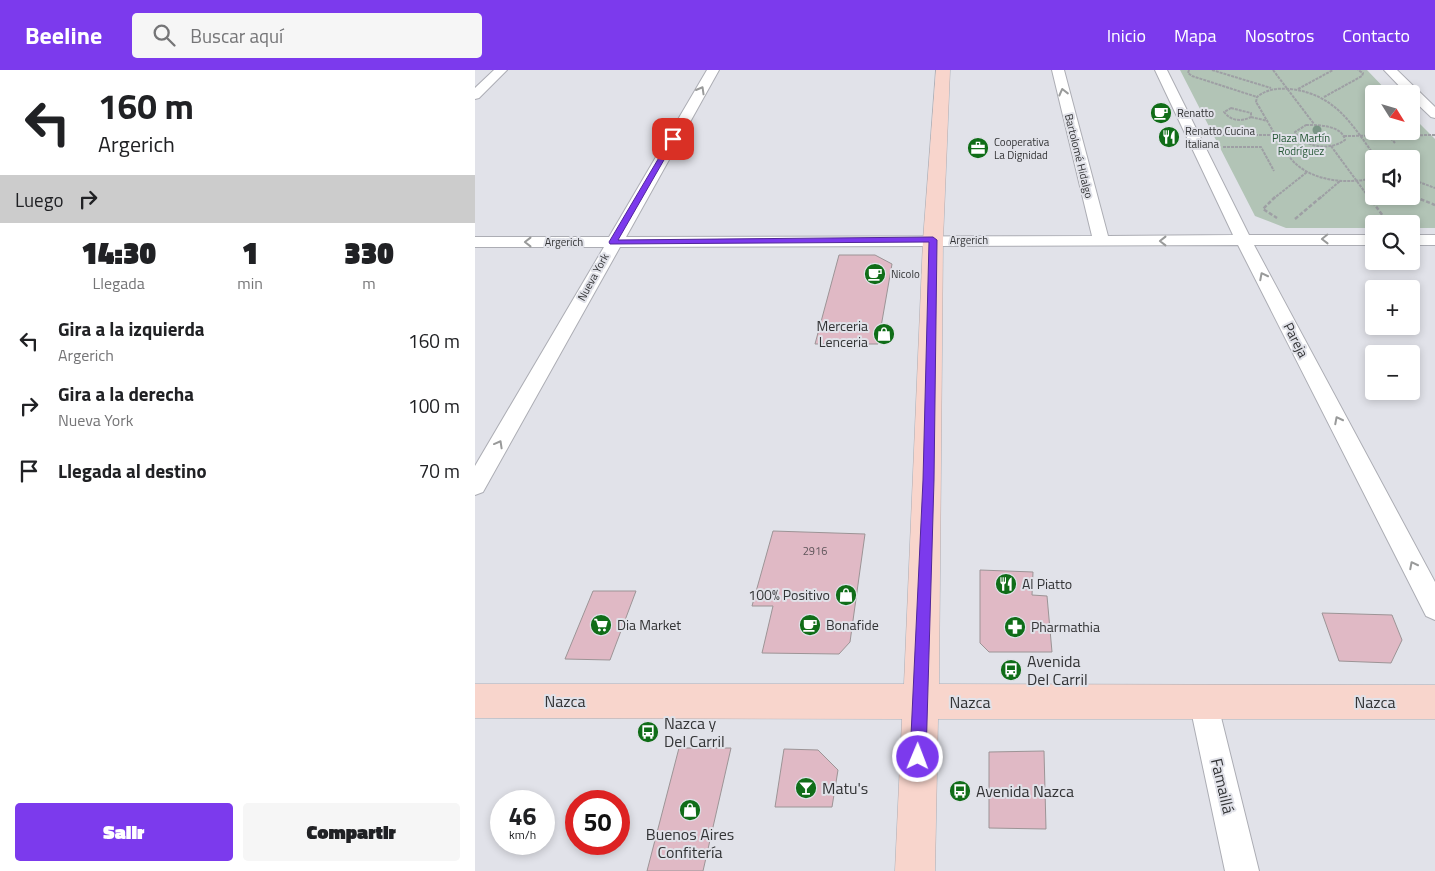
<!DOCTYPE html>
<html lang="es">
<head>
<meta charset="utf-8">
<style>
	body { margin:0; font-family:"Titillium Web",sans-serif; background:#f6f6f6; color:#202124; height:100vh; display:flex; flex-direction:column; font-size:19px; white-space:nowrap }
	* { box-sizing:border-box; margin:0 }
	p { font-size:16px; color:#757577 }
	.icon { flex:none; width:28px; height:28px; fill:none; stroke:currentColor; stroke-width:2; stroke-linecap:round; stroke-linejoin:round }
	.map { position:relative; flex:1; overflow:hidden }
	.side { display:flex; flex-direction:column; background:#fff; width:475px }
	.side>* { flex:none }
	.top-card { background:#fff; color:#202124; overflow:hidden }
	.needle { width:32px; rotate:127deg }
	.controls { position:absolute; left:890px; top:15px; display:grid; gap:10px }
	.controls a { display:grid; place-items:center; width:55px; height:55px; border-radius:5px; background:#fff; box-shadow:0 2px 8px #0003; font-size:25px }
	.speed { position:absolute; left:15px; top:720px; display:flex; gap:10px; font-size:25px; font-weight:700; text-align:center }
	.speed>* { display:grid; place-content:center; width:65px; height:65px; border-radius:50%; background:#fff; box-shadow:0 2px 8px #0003; line-height:1 }
	.speed small { font-size:12px; font-weight:400 }
	.speed .limit { border:8px solid #d22; background:#fff; color:#111 }
	.pin { position:absolute; display:grid; place-items:center; width:42px; height:42px; color:#fff; margin:-21px; border-radius:10px; box-shadow:0 2px 8px #0006 }
	.me { position:absolute; width:55px; margin:-28px; rotate:1deg; stroke-linejoin:round; filter:drop-shadow(0 0 4px #0008) }
	.turn { display:flex; align-items:center; gap:18px; height:105px; padding:0 15px; font-size:22px }
	.turn .icon { width:65px; height:65px; stroke-width:2.5 }
	.turn b { display:block; font-size:35px; line-height:42px }
	.then { display:flex; align-items:center; height:48px; padding:0 15px; background:#0003; gap:10px; font-size:19px }
	.eta { display:flex; justify-content:space-evenly; align-items:center; height:85px; text-align:center }
	.eta b { font-size:30px; font-weight:800; line-height:35px }
	.cta { display:flex; gap:10px; margin-top:auto; padding:10px 15px }
	.cta a { flex:1; height:58px; border-radius:5px; background:#7c3aed; color:#fff; font-size:20px; font-weight:800; line-height:58px; text-align:center }
	.cta a+a { background:#f6f6f6; color:#202124 }
	ul { padding:0; list-style:none }
	li { display:flex; align-items:center; gap:15px; height:65px; padding:0 15px }
	li div { flex:1 }
	li b { display:block; font-size:19px }
	li em { font-style:normal }
	header { display:flex; align-items:center; gap:30px; box-sizing:border-box; height:70px; padding:0 25px; background:#7c3aed; color:#fff }
	header strong { font-size:24px }
	nav { display:flex; gap:28px; margin-inline-start:auto; font-size:18px }
	.search { width:350px; height:45px; background:#f6f6f6; display:flex; align-items:center; gap:12px; box-sizing:border-box; padding:0 18px; border-radius:5px; color:#757577; font-size:19px }
	main { display:flex; flex:1; min-height:0 }
	.map>svg:first-child { display:block }
	.green { fill:#b2c4b6; fill-rule:evenodd }
	.building { fill:#e0b9c5; stroke:#9c9496 }
	.lines { fill:none; stroke-linecap:round; stroke-linejoin:round }
	.street-casing { stroke:#acadb4; stroke-width:2 }
	.secondary-casing { stroke:#acadb4; stroke-width:1 }
	.path-far1 { stroke:#9e9fa4; stroke-width:2; stroke-dasharray:3 1; stroke-linecap:butt }
	.path { stroke:#9e9fa4; stroke-width:2.5; stroke-dasharray:4 2; stroke-linecap:butt }
	.street { fill:#fff; fill-rule:evenodd }
	.secondary { fill:#f8d5cc; fill-rule:evenodd }
	.tree { fill:#7b9687 }
	.oneway { stroke:#999a9a }
	.route { fill:#7c3aed; stroke:#51269a }
	.labels { text-anchor:middle; stroke-width:4; stroke-linejoin:round; paint-order:stroke }
	.far-poi-label { font-size:11px; fill:#333436; stroke:#e1e2e9; text-anchor:start }
	.far-park-label { font-size:11px; fill:#275837; stroke:#e1e2e9 }
	.far-street-label { font-size:11px; fill:#333436; stroke:#e1e2e9 }
	.number-label { font-size:11px; fill:#5e555a }
	.poi-label { font-size:14px; fill:#333436; stroke:#e1e2e9; text-anchor:start }
	.street-label { font-size:14px; fill:#333436; stroke:#e1e2e9 }
	.near-poi-label { font-size:16px; fill:#333436; stroke:#e1e2e9; text-anchor:start }
	.near-street-label { font-size:16px; fill:#333436; stroke:#e1e2e9 }
</style>
</head>
<body>
<header>
<strong>Beeline</strong>
<div class="search"><svg class="icon" aria-label="search" viewBox="0 0 24 24"><circle cx="10" cy="10" r="6"/><path d="M15 15l6 6"/></svg>Buscar aquí</div>
<nav><a>Inicio</a><a>Mapa</a><a>Nosotros</a><a>Contacto</a></nav>
</header>
<main>
<section class="side">
<div class="top-card">
<div class="turn"><svg class="icon" aria-label="left" viewBox="0 0 24 24"><path d="M17 20v-9H6M10 6l-5 5 5 5"/></svg><div><b>160 m</b>Argerich</div></div>
<div class="then">Luego<svg class="icon" aria-label="right" viewBox="0 0 24 24"><path d="M7 20v-9h11M14 6l5 5-5 5"/></svg></div>
</div>
<div class="eta">
<div><b>14:30</b><p>Llegada</p></div>
<div><b>1</b><p>min</p></div>
<div><b>330</b><p>m</p></div>
</div>
<ul>
<li><svg class="icon" aria-label="left" viewBox="0 0 24 24"><path d="M17 20v-9H6M10 6l-5 5 5 5"/></svg><div><b>Gira a la izquierda</b><p>Argerich</p></div><em>160 m</em></li>
<li><svg class="icon" aria-label="right" viewBox="0 0 24 24"><path d="M7 20v-9h11M14 6l5 5-5 5"/></svg><div><b>Gira a la derecha</b><p>Nueva York</p></div><em>100 m</em></li>
<li><svg class="icon" aria-label="arrive" viewBox="0 0 24 24"><path d="M6 21V4h12l-3 4 3 4H6"/></svg><div><b>Llegada al destino</b></div><em>70 m</em></li>
</ul>
<div class="cta"><a>Salir</a><a>Compartir</a></div>
</section>
<div class="map">
<svg width="960" height="801" viewBox="0 0 960 801">
	<rect width="100%" height="100%" fill="#e1e2e9"/>
	<path class="green" d="M705 0H892L915 24H899V61H936V45L960 69V158H936V154H899V158H811L780 146ZM899 89H936V126H899Z"/>
	<path class="building" d="M364 185H400L417 194 403 274H340Z
		M298 461 390 464 375 572 364 584 287 583 298 536H277Z
		M505 500 558 502 557 525 572 526 577 582H514L505 573Z
		M118 521H161L135 590 90 589Z
		M847 543 917 545 927 570 916 593 864 591Z
		M204 678H256L228 801H172Z
		M309 679 343 680 363 700 357 737H300Z
		M569 681 571 759 514 758V682Z"/>
	<g class="lines">
		<g class="street-casing">
			<path id="street" d="M19 0H32L4 28 0 29V18Z
				M232 0H244L151 167 617 166 577 0H589L633 166 758 165 680 0H692L774 165H899V175H779L960 512V550L951 546 763 175 145 177 8 422 0 425V396L129 177H0V167H134Z
				M909 0H922L960 37V48L956 47 936 28V24H932Z
				M936 165H960V175H936Z
				M728 617 738 621 742 631 784 801H750L714 631 718 621Z"/>
		</g>
		<g class="secondary-casing">
			<path id="secondary" d="M461 0H475L468 170 464 614 960 615V649H463L460 801H420L427 649 0 648V614H429L448 170Z"/>
		</g>
		<path class="path-far1" d="M714 0 713 3 717 6 782 27
			M737 0 796 18
			M798 0 839 54
			M823 19 858 0
			M849 27 887 6 888 3 883 0
			M756 38 776 43V47C766 52 756 51 749 42Z
			M776 47 793 51
			M831 55C843 55 867 55 870 70 855 81 830 78 820 62Z
			M740 65H821
			M913 65 920 73
			M869 66 960 65
			M856 76 895 129
			M748 77H786L799 101
			M899 108C874 114 841 112 821 94 810 85 790 46 781 32L782 27C792 19 802 18 815 19 861 24 877 55 902 89
			M936 109 960 118
			M936 126 943 129
			M798 129 832 102
			M844 129 865 111"/>
		<path class="path" d="M800 127 788 139 802 148
			M894 127 914 154
			M940 127 960 135
			M820 149 846 127"/>
		<use href="#street" class="street"/>
		<use href="#secondary" class="secondary"/>
	</g>
	<circle class="tree" cx="842" cy="60" r="4.5"/>
	<defs><path id="oneway-chevron" d="M-2-3.5L2.5 0L-2 3.5" fill="none" stroke-width="1.6" stroke-linecap="round" stroke-linejoin="round" transform="scale(1.25)"/></defs>
	<g class="oneway">
		<use href="#oneway-chevron" transform="translate(226 20) rotate(-60)"/>
		<use href="#oneway-chevron" transform="translate(588 22) rotate(-104)"/>
		<use href="#oneway-chevron" transform="translate(850 169) rotate(179)"/>
		<use href="#oneway-chevron" transform="translate(688 171) rotate(-180)"/>
		<use href="#oneway-chevron" transform="translate(53 172) rotate(-180)"/>
		<use href="#oneway-chevron" transform="translate(788 206) rotate(-117)"/>
		<use href="#oneway-chevron" transform="translate(863 350) rotate(-117)"/>
		<use href="#oneway-chevron" transform="translate(24 374) rotate(-61)"/>
		<use href="#oneway-chevron" transform="translate(938 495) rotate(-117)"/>
	</g>
	<path class="route" d="M198 67 201 69 143 170 458 167 462 170 459 410 451 687 448 693 443 695 438 693 435 687 448 410 454 172 135 174 134 172 195 69Z"/>
	<defs>
		<g id="cafe-disc" transform="scale(1.125)"><circle r="9.5" fill="#106d18" stroke="#e1e2e9"/><path d="M-5.5-4.5H6V0H3Q3 3.5 0 3.5H-2.5Q-5.5 3.5-5.5 0ZM3-3.2v2h1.7v-2ZM-6 4.5H4V6H-6Z" fill="#fff"/></g>
		<g id="restaurant-disc" transform="scale(1.125)"><circle r="9.5" fill="#106d18" stroke="#e1e2e9"/><path d="M-5-6h1v4h1v-4h1v4h1v-4h1v5L-1.5 .5V6h-2V.5L-5-1ZM5-6V6H3V1.5H1.5Q1.5-4 5-6Z" fill="#fff"/></g>
		<g id="office-disc" transform="scale(1.125)"><circle r="9.5" fill="#106d18" stroke="#e1e2e9"/><path d="M-6-3h4V-5.5h4V-3h4V5H-6ZM-1-4.5V-3h2v-1.5ZM-6 0V1H6V0Z" fill="#fff"/></g>
		<g id="shop-disc" transform="scale(1.125)"><circle r="9.5" fill="#106d18" stroke="#e1e2e9"/><path d="M-5-2.5h2.3a2.7 3.5 0 0 1 5.4 0H5L5.5 6h-11ZM-1.5-2.5h3a1.5 2.3 0 0 0-3 0Z" fill="#fff"/></g>
		<g id="supermarket-disc" transform="scale(1.125)"><circle r="9.5" fill="#106d18" stroke="#e1e2e9"/><path d="M-6-5.5h2.5l.6 2H6L4.5 2H-2.5L-4.4-4H-6ZM-1.5 3.2a1.3 1.3 0 1 0 .1 0ZM3 3.2a1.3 1.3 0 1 0 .1 0Z" fill="#fff"/></g>
		<g id="pharmacy-disc" transform="scale(1.125)"><circle r="9.5" fill="#106d18" stroke="#e1e2e9"/><path d="M-2-6h4v4h4v4h-4v4h-4v-4h-4v-4h4Z" fill="#fff"/></g>
		<g id="bus-disc" transform="scale(1.125)"><circle r="9.5" fill="#106d18" stroke="#e1e2e9"/><path d="M-5-6H5V4H4V6H2V4H-2V6H-4V4H-5ZM-3.5-4V0h7V-4ZM-3.5 1.2v1.5H-2V1.2ZM2 1.2v1.5H3.5V1.2Z" fill="#fff"/></g>
		<g id="bar-disc" transform="scale(1.125)"><circle r="9.5" fill="#106d18" stroke="#e1e2e9"/><path d="M-6-5H6L.8 .8V4.5H3.5V6h-7V4.5H-.8V.8Z" fill="#fff"/></g>
	</defs>
	<g fill-rule="evenodd">
		<use href="#cafe-disc" x="686" y="43"/>
		<use href="#restaurant-disc" x="694" y="67"/>
		<use href="#office-disc" x="503" y="78"/>
		<use href="#cafe-disc" x="400" y="204"/>
		<use href="#shop-disc" x="409" y="264"/>
		<use href="#restaurant-disc" x="531" y="514"/>
		<use href="#shop-disc" x="371" y="525"/>
		<use href="#supermarket-disc" x="126" y="555"/>
		<use href="#cafe-disc" x="335" y="555"/>
		<use href="#pharmacy-disc" x="540" y="557"/>
		<use href="#bus-disc" x="536" y="600"/>
		<use href="#bus-disc" x="173" y="662"/>
		<use href="#bar-disc" x="331" y="718"/>
		<use href="#bus-disc" x="485" y="721"/>
		<use href="#shop-disc" x="215" y="740"/>
	</g>
	<g class="labels">
		<g class="far-poi-label">
			<text x="702" y="47">Renatto</text>
			<text x="710" y="65">Renatto Cucina<tspan x="710" dy="13">Italiana</tspan></text>
			<text x="519" y="76">Cooperativa<tspan x="519" dy="13">La Dignidad</tspan></text>
			<text x="416" y="208">Nicolo</text>
		</g>
		<g class="far-park-label">
			<text x="826" y="72">Plaza Martín<tspan x="826" dy="13">Rodríguez</tspan></text>
		</g>
		<g class="far-street-label">
			<text transform="translate(604 86) rotate(76)" y="4">Bartolomé Hidalgo</text>
			<text x="494" y="174">Argerich</text>
			<text x="89" y="176">Argerich</text>
			<text transform="translate(118 207) rotate(-61)" y="4">Nueva York</text>
		</g>
		<g class="number-label">
			<text x="340" y="485">2916</text>
		</g>
		<g class="poi-label">
			<text x="393" y="261" text-anchor="end">Merceria<tspan x="393" dy="16">Lenceria</tspan></text>
			<text x="547" y="519">Al Piatto</text>
			<text x="355" y="530" text-anchor="end">100% Positivo</text>
			<text x="142" y="560">Dia Market</text>
			<text x="351" y="560">Bonafide</text>
			<text x="556" y="562">Pharmathia</text>
		</g>
		<g class="street-label">
			<text transform="translate(821 270) rotate(63)" y="5">Pareja</text>
		</g>
		<g class="near-poi-label">
			<text x="552" y="597">Avenida<tspan x="552" dy="18">Del Carril</tspan></text>
			<text x="189" y="659">Nazca y<tspan x="189" dy="18">Del Carril</tspan></text>
			<text x="347" y="724">Matu's</text>
			<text x="501" y="727">Avenida Nazca</text>
			<text x="215" y="770" text-anchor="middle">Buenos Aires<tspan x="215" dy="18">Confitería</tspan></text>
		</g>
		<g class="near-street-label">
			<text x="90" y="637">Nazca</text>
			<text x="495" y="638">Nazca</text>
			<text x="900" y="638">Nazca</text>
			<text transform="translate(748 716) rotate(77)" y="6">Famaillá</text>
		</g>
	</g>
</svg>
<div class="controls">
<a><svg class="needle" viewBox="-14 -14 28 28"><path d="M0-13l5 13h-10z" fill="#e53935"/><path d="M0 13l5-13h-10z" fill="#757577"/></svg></a>
<a><svg class="icon" aria-label="sound" viewBox="0 0 24 24"><path d="M4 9h4l5-4v14l-5-4H4zM17 9q2 3 0 6"/></svg></a>
<a><svg class="icon" aria-label="search" viewBox="0 0 24 24"><circle cx="10" cy="10" r="6"/><path d="M15 15l6 6"/></svg></a>
<a>+</a>
<a>−</a>
</div>
<div class="speed"><div>46<small>km/h</small></div><div class="limit">50</div></div>
<div class="pin" style="left:198px;top:69px;background:#d93025"><svg class="icon" aria-label="arrive" viewBox="0 0 24 24"><path d="M6 21V4h12l-3 4 3 4H6"/></svg></div>
<svg class="me" style="left:443px;top:687px" viewBox="-20 -20 40 40"><circle r="17" fill="#7c3aed" stroke="#fff" stroke-width="3"/><path d="M0-11L8 9 0 5-8 9z" fill="#fff"/></svg>
</div>
</main>
</body>
</html>
